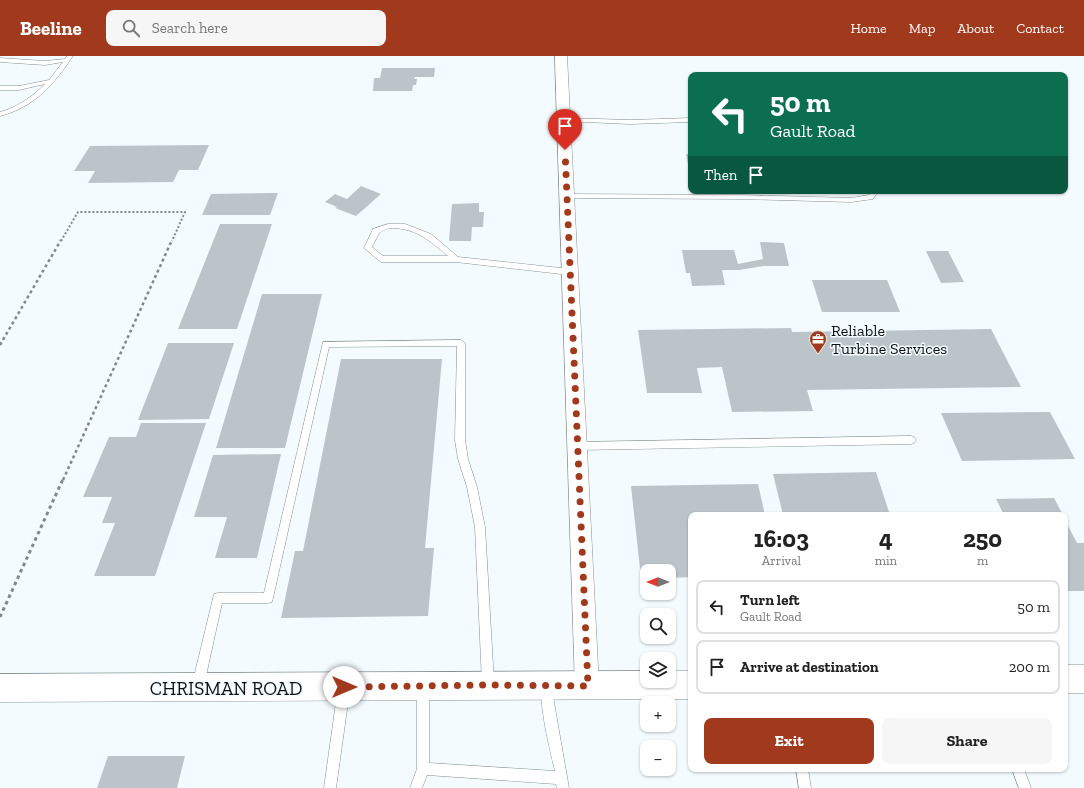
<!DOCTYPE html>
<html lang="en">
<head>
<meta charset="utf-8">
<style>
	body { margin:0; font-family:"Zilla Slab",serif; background:#f6f6f6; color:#222; height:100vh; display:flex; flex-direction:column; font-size:15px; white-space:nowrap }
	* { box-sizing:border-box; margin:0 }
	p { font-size:13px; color:#767676 }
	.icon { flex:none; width:22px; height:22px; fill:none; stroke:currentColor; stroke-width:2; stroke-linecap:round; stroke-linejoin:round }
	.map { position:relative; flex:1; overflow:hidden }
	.sheet { position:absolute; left:688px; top:456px; width:380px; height:260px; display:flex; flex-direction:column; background:#fff; border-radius:8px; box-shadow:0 1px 3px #0004 }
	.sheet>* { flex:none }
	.banner { position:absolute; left:688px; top:16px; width:380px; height:122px; border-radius:8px; box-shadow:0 1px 3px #0004; background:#0b6e4f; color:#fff; overflow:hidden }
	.needle { width:26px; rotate:270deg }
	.fabs { position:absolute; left:640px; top:508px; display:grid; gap:8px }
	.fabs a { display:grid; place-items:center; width:36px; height:36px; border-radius:8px; background:#fff; box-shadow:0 1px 3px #0004; font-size:20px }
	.pin { position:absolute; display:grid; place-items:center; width:34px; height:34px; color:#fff; margin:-41px -17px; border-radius:50% 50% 50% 0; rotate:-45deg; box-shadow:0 0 4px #0007 }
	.pin .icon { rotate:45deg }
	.me { position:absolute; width:44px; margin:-22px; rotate:90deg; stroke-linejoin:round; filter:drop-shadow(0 0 3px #0008) }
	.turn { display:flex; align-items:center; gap:14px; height:84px; padding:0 16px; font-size:18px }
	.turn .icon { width:52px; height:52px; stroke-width:2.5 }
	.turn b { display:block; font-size:28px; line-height:34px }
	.then { display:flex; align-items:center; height:38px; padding:0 16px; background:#0003; gap:8px; font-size:15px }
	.eta { display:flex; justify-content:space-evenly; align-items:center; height:68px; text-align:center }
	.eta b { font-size:24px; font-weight:800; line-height:28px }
	.action { display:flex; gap:8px; margin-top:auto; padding:8px 16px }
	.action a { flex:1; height:46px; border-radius:8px; background:#a1391d; color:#fff; font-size:16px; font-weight:800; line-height:46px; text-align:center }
	.action a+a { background:#f6f6f6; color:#222 }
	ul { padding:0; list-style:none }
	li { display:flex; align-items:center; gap:12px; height:54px; margin:0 8px 6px; padding:0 8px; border:2px solid #e0e0e0; border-radius:8px }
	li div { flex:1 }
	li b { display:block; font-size:15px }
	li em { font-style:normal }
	header { display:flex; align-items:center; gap:24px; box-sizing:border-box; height:56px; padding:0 20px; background:#a1391d; color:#fff }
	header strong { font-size:19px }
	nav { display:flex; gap:22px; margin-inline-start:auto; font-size:14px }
	.search { width:280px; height:36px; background:#f6f6f6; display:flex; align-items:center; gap:10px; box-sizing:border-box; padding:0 14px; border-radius:8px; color:#767676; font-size:15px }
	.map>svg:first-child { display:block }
	.building { fill:#bbc5c9 }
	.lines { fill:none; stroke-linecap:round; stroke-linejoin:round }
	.lane-casing { stroke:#848e91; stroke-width:1 }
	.street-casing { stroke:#848e91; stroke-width:1 }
	.secondary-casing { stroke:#848e91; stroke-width:1 }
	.path-far2 { stroke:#83898b; stroke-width:2; stroke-dasharray:2 2; stroke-linecap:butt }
	.path-far1 { stroke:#83898b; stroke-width:2.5; stroke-dasharray:3 3; stroke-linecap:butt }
	.path { stroke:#83898b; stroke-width:3; stroke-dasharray:3.5 3.5; stroke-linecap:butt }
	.lane { fill:#fff; fill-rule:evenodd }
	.street { fill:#fff; fill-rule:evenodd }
	.secondary { fill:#fff; fill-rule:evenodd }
	.route { stroke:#a1391d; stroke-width:7; stroke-dasharray:0 12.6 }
	.labels { text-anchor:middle; stroke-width:3; stroke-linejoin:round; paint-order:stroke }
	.poi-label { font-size:16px; fill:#0d1112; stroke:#f3fbff; text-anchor:start }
	.near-street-label { font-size:19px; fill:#0d1112; stroke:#f3fbff }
</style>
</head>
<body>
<header>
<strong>Beeline</strong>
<div class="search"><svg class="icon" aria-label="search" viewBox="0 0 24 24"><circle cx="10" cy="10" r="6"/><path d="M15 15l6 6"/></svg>Search here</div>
<nav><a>Home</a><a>Map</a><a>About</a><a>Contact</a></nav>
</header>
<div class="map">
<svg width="1084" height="732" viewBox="0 0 1084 732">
	<rect width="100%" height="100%" fill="#f3fbff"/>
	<path class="building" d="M382 12H435L434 21H415L414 23H417L416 29H413L412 35H373L374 22H380Z
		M209 89 198 114H179L173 126 88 127 95 115H74L90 90Z
		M688 92H691V114H689L686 98H689Z
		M361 130 381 138 356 160 335 152 337 151 325 146 335 138 347 143Z
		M278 137 270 159H202L211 138Z
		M479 147V156H484L483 171H472L471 185H449L452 148Z
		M220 168H272L237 273H178Z
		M760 186 784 187 789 210H764L739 214H722L725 229 692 230 690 217H686L682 194H734L738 208 763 203Z
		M926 195H948L964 226 941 227Z
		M812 224H887L900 256H822Z
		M262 238H322L285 392H216Z
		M791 272 792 276 991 273 1021 331 807 334 813 355 732 356 722 311 697 312 702 337H647L638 274Z
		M168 287H234L209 363 138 364Z
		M341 303H442L425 492H434L428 560 281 562 295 495H303Z
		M1050 356 1075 403 962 405 941 357Z
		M141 367H206L155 520H94L115 467H102L112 441H83L109 381H136Z
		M281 398 257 502H215L227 461H194L213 399Z
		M876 416 890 459H783L773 418Z
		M758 428 765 459H691V521L669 522V515H647V522H641L631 430Z
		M1054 442 1063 459H1004L996 443Z
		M1065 464 1077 487H1084V535H1065Z
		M108 700H185L177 732H97Z"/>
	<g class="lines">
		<g class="lane-casing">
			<path id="lane" d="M67 0H73C54 28 35 51 0 60V56C18 51 32 41 45 28L19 34H0V30H19L49 24 63 6 45 9 0 6V2L45 5 65 3Z
				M564 62 630 64 691 62V66L630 68 562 65V63Z
				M872 135H878L873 143 851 146 741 143 567 142 564 140 567 138 741 139 851 142 869 139Z
				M388 168H405L431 178 458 201 570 213 574 216 570 219 456 206H381L364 192 373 173ZM389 172C417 172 427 183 448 200H383L372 191 379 177Z
				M461 284 465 287V384L468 403 477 431 485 471 494 627 492 631 488 633 484 631 482 627 475 471 467 431 458 403 455 384 457 290 329 291 273 542 272 546 268 547H222L204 629 202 633 198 635 194 633 192 629 214 538 218 537H264L323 286Z
				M911 380 914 381 916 384 914 387 911 388 578 394 575 393 573 390 575 387 578 386Z
				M344 626 348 628 350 632 336 732H324L338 632 340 628Z
				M423 626 427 628 429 632V707L555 715C551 698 537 643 543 629L547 627 551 629 569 732H557L556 728 427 719 422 732H410L417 713V632L419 628Z
				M796 713H808L811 732H799Z
				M1012 713H1024L1031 732H1019Z"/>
		</g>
		<g class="street-casing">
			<path id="street" d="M555 0H567L599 630 595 638 587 642 579 638 575 630Z"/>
		</g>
		<g class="secondary-casing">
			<path id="secondary" d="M1065 609H1084V637H1065Z
				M647 615V625H669V615H691V643L0 646V618Z"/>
		</g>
		<path class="path-far2" d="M61 185 78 156H185L172 185"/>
		<path class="path-far1" d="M0 289 61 184
			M63 424 172 184"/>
		<path class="path" d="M0 561 63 423"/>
		<use href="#lane" class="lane"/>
		<use href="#street" class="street"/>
		<use href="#secondary" class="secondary"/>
	</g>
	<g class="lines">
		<path class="route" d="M344 631 488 629 588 630 565 94"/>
	</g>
	<defs>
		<g id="office-pin" transform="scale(0.9)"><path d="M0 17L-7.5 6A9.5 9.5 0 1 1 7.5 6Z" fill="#a1391d" stroke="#f3fbff"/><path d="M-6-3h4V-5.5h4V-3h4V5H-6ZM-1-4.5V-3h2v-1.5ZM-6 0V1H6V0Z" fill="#fff"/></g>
	</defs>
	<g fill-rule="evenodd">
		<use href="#office-pin" x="818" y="283"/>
	</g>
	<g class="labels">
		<g class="poi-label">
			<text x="831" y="280">Reliable<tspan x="831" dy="18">Turbine Services</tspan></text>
		</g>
		<g class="near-street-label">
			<text x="226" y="639">CHRISMAN ROAD</text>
		</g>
	</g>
</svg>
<div class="fabs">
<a><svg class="needle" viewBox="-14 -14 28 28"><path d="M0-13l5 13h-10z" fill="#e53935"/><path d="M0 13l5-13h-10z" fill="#767676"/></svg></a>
<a><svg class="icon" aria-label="search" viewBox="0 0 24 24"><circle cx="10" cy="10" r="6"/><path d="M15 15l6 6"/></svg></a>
<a><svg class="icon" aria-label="layers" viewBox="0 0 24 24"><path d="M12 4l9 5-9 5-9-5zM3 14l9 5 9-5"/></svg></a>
<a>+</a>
<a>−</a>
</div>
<div class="pin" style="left:565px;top:94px;background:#d93025"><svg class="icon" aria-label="arrive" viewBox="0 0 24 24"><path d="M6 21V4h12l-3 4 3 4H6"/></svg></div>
<svg class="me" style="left:344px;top:631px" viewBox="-20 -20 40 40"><circle r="19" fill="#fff"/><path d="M0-13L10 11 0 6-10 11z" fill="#a1391d"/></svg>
<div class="banner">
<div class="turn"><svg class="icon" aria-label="left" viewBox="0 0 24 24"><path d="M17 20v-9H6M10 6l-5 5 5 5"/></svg><div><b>50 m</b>Gault Road</div></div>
<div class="then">Then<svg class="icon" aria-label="arrive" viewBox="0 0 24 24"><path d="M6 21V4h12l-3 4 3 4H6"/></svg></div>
</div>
<section class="sheet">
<div class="eta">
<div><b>16:03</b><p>Arrival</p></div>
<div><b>4</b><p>min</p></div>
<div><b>250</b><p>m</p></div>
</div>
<ul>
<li><svg class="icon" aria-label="left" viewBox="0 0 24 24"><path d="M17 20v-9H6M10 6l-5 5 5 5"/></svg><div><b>Turn left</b><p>Gault Road</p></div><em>50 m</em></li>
<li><svg class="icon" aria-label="arrive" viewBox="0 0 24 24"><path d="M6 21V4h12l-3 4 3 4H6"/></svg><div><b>Arrive at destination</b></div><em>200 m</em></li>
</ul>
<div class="action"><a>Exit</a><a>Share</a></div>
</section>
</div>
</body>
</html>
